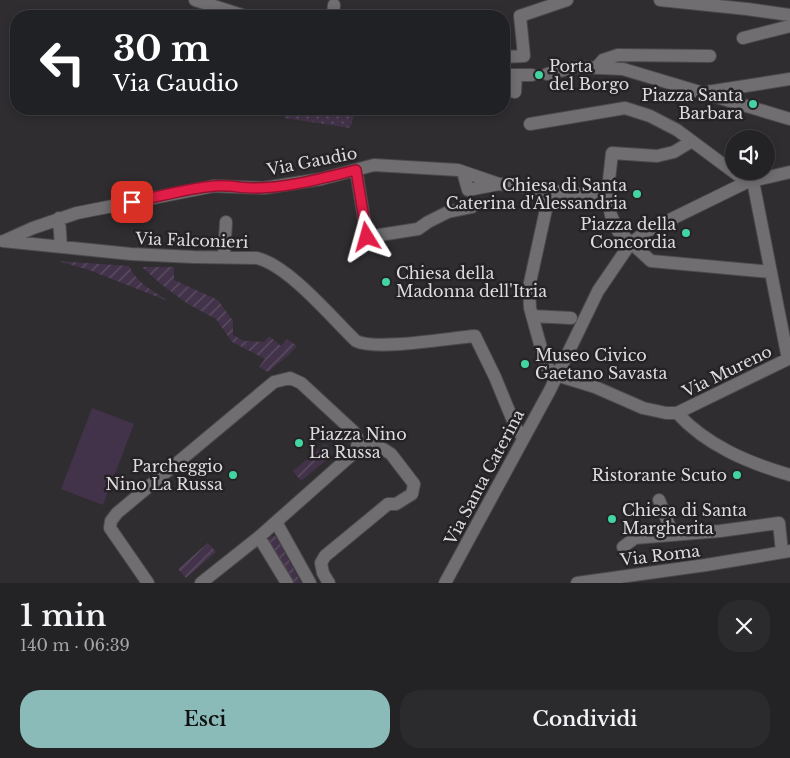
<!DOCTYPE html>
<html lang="it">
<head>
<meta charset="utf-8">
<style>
	body { margin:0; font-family:"Libre Baskerville",serif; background:#2b2a2c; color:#f1f3f6; height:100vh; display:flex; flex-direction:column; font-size:19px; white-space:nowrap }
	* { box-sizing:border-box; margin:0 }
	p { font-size:16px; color:#a3a4a6 }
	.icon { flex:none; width:28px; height:28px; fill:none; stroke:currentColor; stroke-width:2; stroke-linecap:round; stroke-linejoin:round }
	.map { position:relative; height:583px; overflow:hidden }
	.side { display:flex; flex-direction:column; background:#232224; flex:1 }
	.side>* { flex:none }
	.guide { position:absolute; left:10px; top:10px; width:500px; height:105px; border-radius:20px; box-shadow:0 2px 8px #0003,0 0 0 1px #403f41; background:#202124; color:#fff; overflow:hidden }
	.controls { position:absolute; left:725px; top:130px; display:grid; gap:10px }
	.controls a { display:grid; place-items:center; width:50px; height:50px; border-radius:50%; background:#232224; box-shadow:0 2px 8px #0003,0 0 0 1px #403f41; font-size:25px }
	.pin { position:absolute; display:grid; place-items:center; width:42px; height:42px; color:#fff; margin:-21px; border-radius:10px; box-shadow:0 2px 8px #0006 }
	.me { position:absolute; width:55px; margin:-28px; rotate:352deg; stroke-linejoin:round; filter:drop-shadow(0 0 4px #0008) }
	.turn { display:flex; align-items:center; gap:18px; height:105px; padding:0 20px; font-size:22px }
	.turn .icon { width:65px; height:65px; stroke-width:2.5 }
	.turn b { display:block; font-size:35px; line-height:42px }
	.round { display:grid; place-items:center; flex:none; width:52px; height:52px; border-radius:20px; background:#2b2a2c }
	.head { display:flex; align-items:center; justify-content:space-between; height:85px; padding:0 20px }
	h1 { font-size:30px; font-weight:600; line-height:38px }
	.primary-button { display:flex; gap:10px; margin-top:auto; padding:10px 20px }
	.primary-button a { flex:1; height:58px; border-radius:20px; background:#8bbbb9; color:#111; font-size:20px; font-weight:600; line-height:58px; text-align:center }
	.primary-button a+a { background:#2b2a2c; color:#f1f3f6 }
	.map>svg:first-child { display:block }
	.grass { fill:url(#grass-dots) }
	.garden { fill:url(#garden-furrows) }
	.pitch { fill:#43334a }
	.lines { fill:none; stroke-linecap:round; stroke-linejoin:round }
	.minor-casing { stroke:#4b494b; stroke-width:14 }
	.tertiary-casing { stroke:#4b494b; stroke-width:14 }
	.minor { stroke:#706e71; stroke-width:12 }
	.tertiary { stroke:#706e71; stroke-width:12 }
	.route-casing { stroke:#92132f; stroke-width:12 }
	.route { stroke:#e11d48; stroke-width:9 }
	.poi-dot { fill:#42d4a1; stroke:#252326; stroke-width:2 }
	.labels { text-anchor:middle; stroke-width:5; stroke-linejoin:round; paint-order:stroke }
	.poi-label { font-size:16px; fill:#dedcde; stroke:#252326; text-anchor:start }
	.street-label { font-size:16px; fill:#dedcde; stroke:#252326 }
</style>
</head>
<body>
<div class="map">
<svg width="790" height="583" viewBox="0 0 790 583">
	<defs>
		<pattern id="grass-dots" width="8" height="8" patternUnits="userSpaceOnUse" patternTransform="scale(1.25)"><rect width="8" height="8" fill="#43334a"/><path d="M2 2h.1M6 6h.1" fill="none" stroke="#5e5064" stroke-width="1.8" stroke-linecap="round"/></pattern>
		<pattern id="garden-furrows" width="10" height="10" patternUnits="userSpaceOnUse" patternTransform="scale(1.25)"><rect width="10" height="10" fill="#43334a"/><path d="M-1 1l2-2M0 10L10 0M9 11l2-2" fill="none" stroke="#5e5064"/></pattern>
	</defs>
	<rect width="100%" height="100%" fill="#2f2d30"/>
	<path class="grass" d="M286 109H356L350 128 284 118Z"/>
	<path class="garden" d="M58 261 129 266C138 284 152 290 168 301L89 270Z
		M142 267H174V280L218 300 233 321V335L244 341 264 342 269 336 281 346 287 339 297 346C289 356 278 363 268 372L259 367 265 359 232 342 216 319 188 304 162 285Z
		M325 444 332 451 331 456 301 481 293 471Z
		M275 536 277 538 301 583H293L269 542V537Z
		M208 543 216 552 186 578 178 569Z"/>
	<path class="pitch" d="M92 408 134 424 103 505 61 489Z"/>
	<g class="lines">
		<g class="minor-casing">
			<path id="minor" d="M195 0 245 16
				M660 0 747 9 790 15
				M333 16 334 5
				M743 38 790 26
				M504 57 524 56 520 16 567 0
				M597 67 603 60 618 55 710 56
				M547 74 577 67 623 69 790 119
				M504 75H532
				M504 89 515 92 516 75
				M707 92 790 79
				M530 124 625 108 650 116 677 130 747 182
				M692 141 674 152 657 156 612 153 607 198 611 215 618 231 651 261 771 272
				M356 170 367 237 418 229 428 222 448 212 472 207
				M463 172 468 190 499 184 607 198
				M550 191 529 287 530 308 546 366 556 375 595 387 643 408 666 413H677L788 359 753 181
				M59 218 61 247
				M3 241 131 254 194 257 257 258C289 266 331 317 356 341 376 351 449 338 475 336L495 377 516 428 523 437
				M4 241 33 228 77 213 214 186 264 188 321 179 374 165 458 170 499 184
				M224 257 226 222
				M532 316 571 318
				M677 413C707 446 749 463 790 475
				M659 500 673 535
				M276 522 310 583
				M259 537 287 583
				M623 547 635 538 720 531 779 523 782 552
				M148 583 110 528 111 521 117 513 274 382 290 378 301 383 354 432C359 439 358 443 356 451L259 537 201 583
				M329 583 323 573 321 563 325 556 388 504H396L412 494 414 484 391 454 380 447 358 443"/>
		</g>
		<g class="tertiary-casing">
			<path id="tertiary" d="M445 583 550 390 598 291 630 244 647 231 747 182 790 172
				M577 583 706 565 790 551"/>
		</g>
		<use href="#minor" class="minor"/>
		<use href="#tertiary" class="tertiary"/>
	</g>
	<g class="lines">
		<g class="route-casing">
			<path id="route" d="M132 202C159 197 188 188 215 186 228 185 241 188 254 188 288 188 323 178 356 170L367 237"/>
		</g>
		<use href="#route" class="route"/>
	</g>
	<g class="poi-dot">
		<circle cx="539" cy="75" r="5"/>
		<circle cx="753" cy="104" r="5"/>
		<circle cx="637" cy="194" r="5"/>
		<circle cx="686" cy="233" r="5"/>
		<circle cx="386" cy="282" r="5"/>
		<circle cx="525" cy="364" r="5"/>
		<circle cx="299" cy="443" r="5"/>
		<circle cx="233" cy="475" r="5"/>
		<circle cx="737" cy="475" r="5"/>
		<circle cx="612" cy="519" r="5"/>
	</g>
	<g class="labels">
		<g class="poi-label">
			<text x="549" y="72">Porta<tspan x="549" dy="18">del Borgo</tspan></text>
			<text x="743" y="101" text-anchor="end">Piazza Santa<tspan x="743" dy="18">Barbara</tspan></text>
			<text x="627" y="191" text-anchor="end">Chiesa di Santa<tspan x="627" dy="18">Caterina d'Alessandria</tspan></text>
			<text x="676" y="230" text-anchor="end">Piazza della<tspan x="676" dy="18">Concordia</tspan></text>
			<text x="396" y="279">Chiesa della<tspan x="396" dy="18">Madonna dell'Itria</tspan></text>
			<text x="535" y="361">Museo Civico<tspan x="535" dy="18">Gaetano Savasta</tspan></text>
			<text x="309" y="440">Piazza Nino<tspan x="309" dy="18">La Russa</tspan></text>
			<text x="223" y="472" text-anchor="end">Parcheggio<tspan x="223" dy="18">Nino La Russa</tspan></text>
			<text x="727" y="481" text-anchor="end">Ristorante Scuto</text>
			<text x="622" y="516">Chiesa di Santa<tspan x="622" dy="18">Margherita</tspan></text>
		</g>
		<g class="street-label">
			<text transform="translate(312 161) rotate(-11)" y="6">Via Gaudio</text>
			<text transform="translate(192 240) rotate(2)" y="6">Via Falconieri</text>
			<text transform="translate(727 371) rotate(-26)" y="6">Via Mureno</text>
			<text transform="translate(484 477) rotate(-62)" y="6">Via Santa Caterina</text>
			<text transform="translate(660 555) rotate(-7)" y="6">Via Roma</text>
		</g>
	</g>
</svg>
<div class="controls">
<a><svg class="icon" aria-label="sound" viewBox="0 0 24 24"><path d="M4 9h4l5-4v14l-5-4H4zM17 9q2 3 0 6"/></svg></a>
</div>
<div class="pin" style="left:132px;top:202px;background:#d93025"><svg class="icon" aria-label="arrive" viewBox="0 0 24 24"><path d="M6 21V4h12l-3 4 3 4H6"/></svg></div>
<svg class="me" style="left:367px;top:237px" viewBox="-20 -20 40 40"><path d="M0-17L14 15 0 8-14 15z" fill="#e11d48" stroke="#fff" stroke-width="4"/></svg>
<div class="guide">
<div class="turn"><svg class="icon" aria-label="left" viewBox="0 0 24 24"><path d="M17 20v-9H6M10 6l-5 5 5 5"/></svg><div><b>30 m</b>Via Gaudio</div></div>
</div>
</div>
<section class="side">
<div class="head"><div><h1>1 min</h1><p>140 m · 06:39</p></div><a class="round"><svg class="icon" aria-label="close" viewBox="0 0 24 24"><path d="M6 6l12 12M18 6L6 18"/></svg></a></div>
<div class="primary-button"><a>Esci</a><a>Condividi</a></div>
</section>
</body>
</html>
